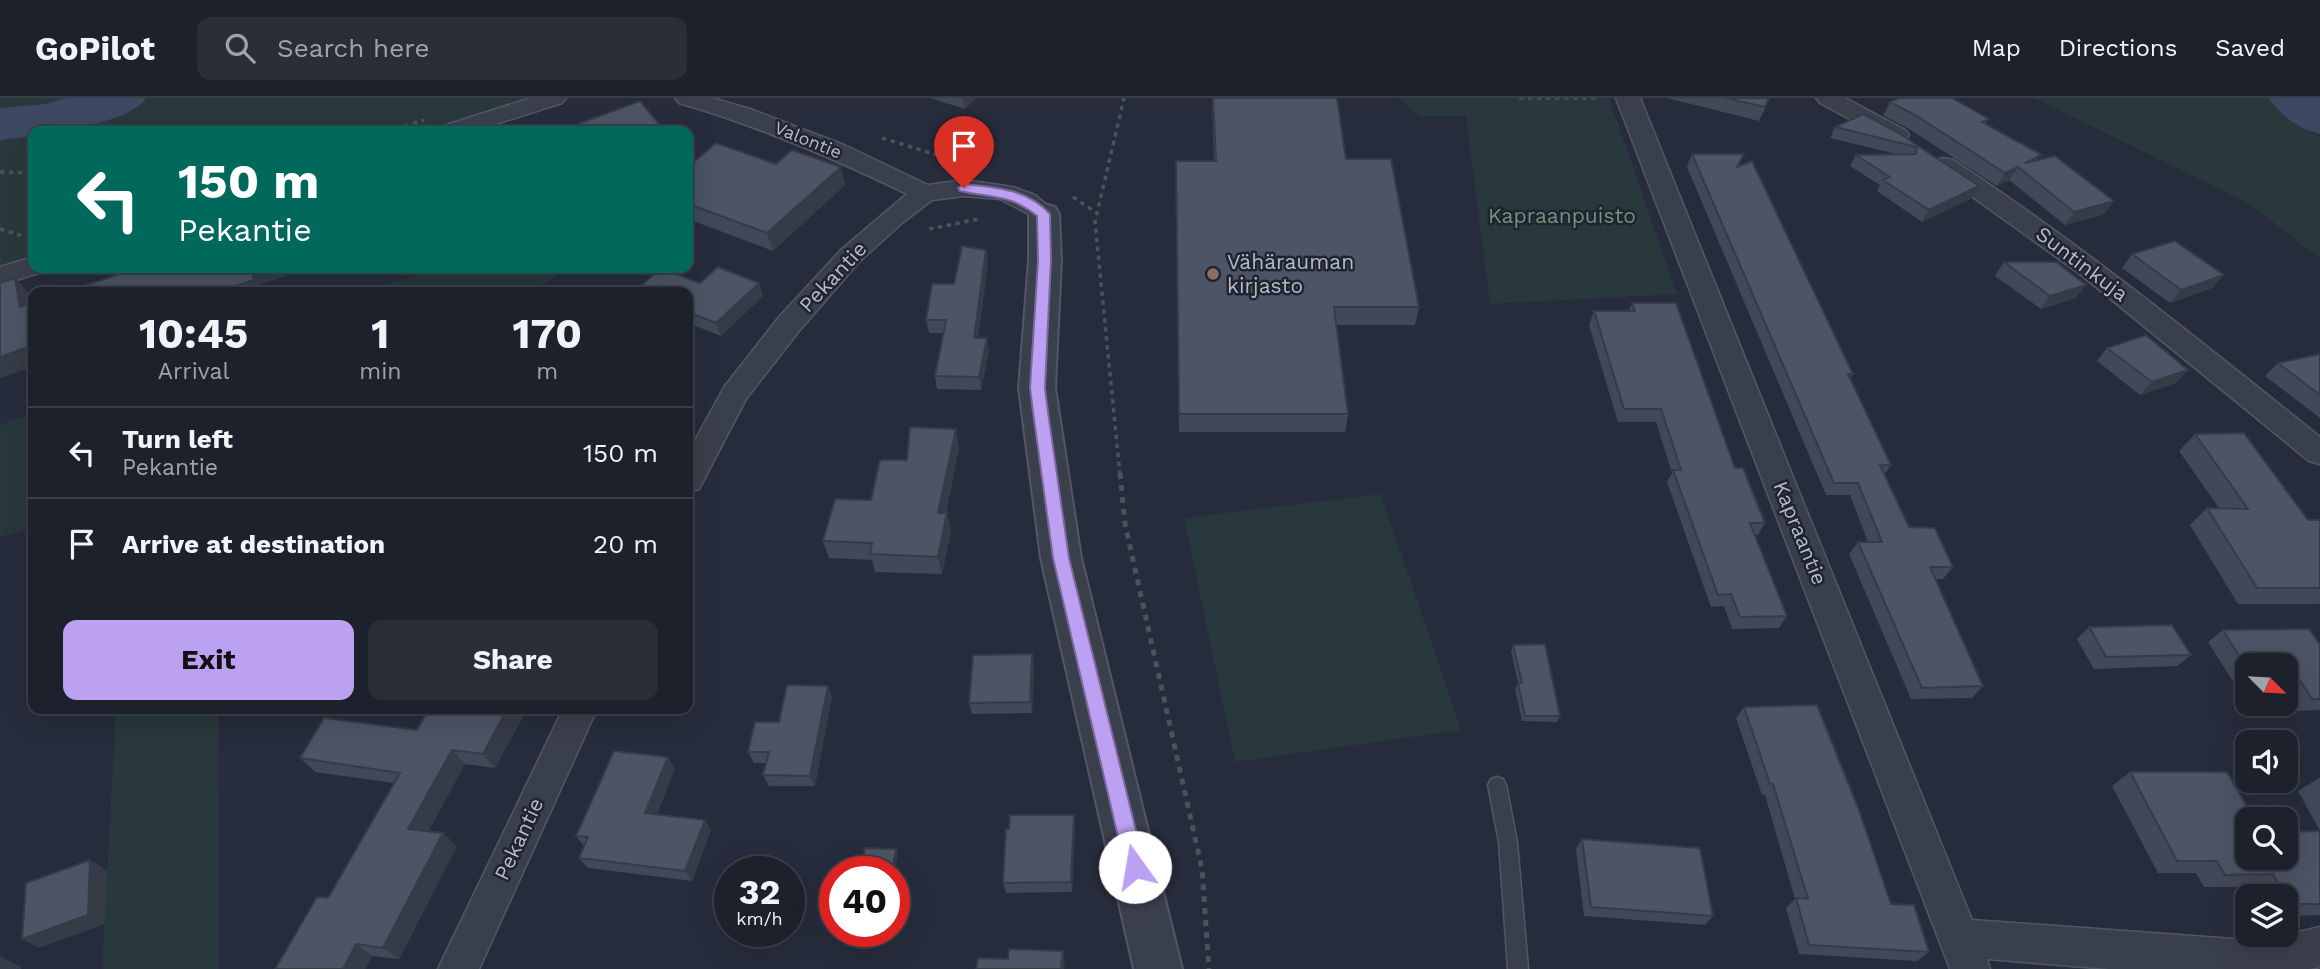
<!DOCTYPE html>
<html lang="en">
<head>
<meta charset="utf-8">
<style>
	body { margin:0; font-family:"Work Sans",sans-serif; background:#292e38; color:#f1f3f6; height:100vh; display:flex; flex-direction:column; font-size:26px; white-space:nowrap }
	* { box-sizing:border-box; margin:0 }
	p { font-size:23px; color:#a0a3a9 }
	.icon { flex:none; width:38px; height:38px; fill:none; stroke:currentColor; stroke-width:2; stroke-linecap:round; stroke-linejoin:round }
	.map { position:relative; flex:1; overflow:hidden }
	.details { position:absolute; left:28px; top:189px; width:665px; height:427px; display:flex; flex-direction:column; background:#1c212c; border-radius:14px; box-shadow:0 7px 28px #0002,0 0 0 2px #3a3e48 }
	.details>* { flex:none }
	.hud { position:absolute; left:28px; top:28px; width:665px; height:147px; border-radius:14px; box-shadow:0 7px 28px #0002,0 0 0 2px #3a3e48; background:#00695c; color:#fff; overflow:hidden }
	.needle { width:46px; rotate:114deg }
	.buttons { position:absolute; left:2235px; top:555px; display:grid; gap:14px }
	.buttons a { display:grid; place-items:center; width:63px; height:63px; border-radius:14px; background:#1c212c; box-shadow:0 7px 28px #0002,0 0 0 2px #3a3e48; font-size:35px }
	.speed { position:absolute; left:714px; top:758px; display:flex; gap:14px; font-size:35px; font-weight:700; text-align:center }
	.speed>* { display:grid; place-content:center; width:91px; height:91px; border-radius:50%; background:#1c212c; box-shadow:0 7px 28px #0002,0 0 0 2px #3a3e48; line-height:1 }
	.speed small { font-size:18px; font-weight:400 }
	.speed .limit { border:10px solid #d22; background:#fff; color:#111 }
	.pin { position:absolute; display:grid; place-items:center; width:60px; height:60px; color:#fff; margin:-72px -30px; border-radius:50% 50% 50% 0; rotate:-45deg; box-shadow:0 0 7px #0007 }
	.pin .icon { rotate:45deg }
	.me { position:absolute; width:77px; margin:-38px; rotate:347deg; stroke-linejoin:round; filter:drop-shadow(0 0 5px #0008) }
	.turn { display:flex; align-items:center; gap:24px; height:147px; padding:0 35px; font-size:32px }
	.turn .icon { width:91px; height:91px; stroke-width:2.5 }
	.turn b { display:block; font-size:49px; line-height:60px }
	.eta { display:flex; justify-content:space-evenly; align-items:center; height:119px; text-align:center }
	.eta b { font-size:42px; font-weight:700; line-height:49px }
	.primary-button { display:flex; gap:14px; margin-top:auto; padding:14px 35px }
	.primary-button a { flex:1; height:80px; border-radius:14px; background:#bca0f2; color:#111; font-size:28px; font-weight:700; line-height:80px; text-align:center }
	.primary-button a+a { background:#292e38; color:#f1f3f6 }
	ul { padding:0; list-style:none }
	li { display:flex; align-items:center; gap:21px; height:91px; padding:0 35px; border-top:2px solid #3a3e48 }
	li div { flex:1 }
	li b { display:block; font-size:26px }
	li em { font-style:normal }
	header { display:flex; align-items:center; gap:42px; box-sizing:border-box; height:98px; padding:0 35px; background:#1c212c; border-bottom:2px solid #3a3e48 }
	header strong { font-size:33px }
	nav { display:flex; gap:38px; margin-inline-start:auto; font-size:24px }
	.search { width:490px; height:63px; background:#292e38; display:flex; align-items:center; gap:18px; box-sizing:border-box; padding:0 24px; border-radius:14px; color:#a0a3a9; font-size:26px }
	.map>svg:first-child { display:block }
	.green { fill:#28383c }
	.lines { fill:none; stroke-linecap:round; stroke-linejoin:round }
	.river { fill:#3d4963; fill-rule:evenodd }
	.service-casing { stroke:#525764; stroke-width:3 }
	.minor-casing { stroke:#525764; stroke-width:3 }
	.tertiary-casing { stroke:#525764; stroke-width:4 }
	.path-far1 { stroke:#465559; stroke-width:3.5; stroke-dasharray:4.5 4.5; stroke-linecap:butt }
	.path { stroke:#465559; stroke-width:5; stroke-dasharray:6 6; stroke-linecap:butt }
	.service { fill:#3a3f4c; fill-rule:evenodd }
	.minor { fill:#3a3f4c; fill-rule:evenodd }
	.tertiary { fill:#3a3f4c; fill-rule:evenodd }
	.wall { fill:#414857 }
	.shaded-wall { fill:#353b47 }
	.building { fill:#4c5465; stroke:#353b47; stroke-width:2 }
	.route { fill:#bca0f2; stroke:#7a689d; stroke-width:2 }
	.education-dot { fill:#8d6e63; stroke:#1f2431; stroke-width:2.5 }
	.labels { text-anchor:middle; stroke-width:5; stroke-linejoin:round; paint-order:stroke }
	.far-street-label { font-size:18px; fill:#b5bac7; stroke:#1f2431 }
	.park-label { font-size:21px; fill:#6f967c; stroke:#1f2431 }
	.poi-label { font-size:21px; fill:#b5bac7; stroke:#1f2431; text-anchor:start }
	.street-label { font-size:21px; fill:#b5bac7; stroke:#1f2431 }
</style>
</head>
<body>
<header>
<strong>GoPilot</strong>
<div class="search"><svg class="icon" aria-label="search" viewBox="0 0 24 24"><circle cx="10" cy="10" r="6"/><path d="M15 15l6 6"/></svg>Search here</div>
<nav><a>Map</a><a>Directions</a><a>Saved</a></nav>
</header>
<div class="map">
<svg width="2320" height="871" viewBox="0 0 2320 871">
	<rect width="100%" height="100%" fill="#262c3b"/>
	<path class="green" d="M0 0H570L465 33H33V169L0 180Z
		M1398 0H1609L1677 196 1490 206 1466 18H1420Z
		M2034 0H2270L2288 17 2320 39V161L2250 106Z
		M435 170H567L534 194H367Z
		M33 315V430L0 439V327Z
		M1381 396 1461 632 1235 664 1184 420Z
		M116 611H218L219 871H102Z"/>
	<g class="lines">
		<path class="river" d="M65 0H146C129 25 62 33 33 33V38L0 42V10L46 6Z
			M2269 0H2320V36C2298 30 2282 19 2269 0Z"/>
		<g class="service-casing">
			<path id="service" d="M1497 679 1503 681 1506 687 1517 744 1528 871H1508L1499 744 1488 687 1491 681Z"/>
		</g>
		<g class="minor-casing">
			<path id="minor" d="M531 0H566L562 5 474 33H439L443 28Z
				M675 0H712L750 11 844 47 928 87 964 82 1013 89 1035 97 1057 116 1053 122 1044 124 1000 101 964 98 932 102 902 125 859 164 799 233 746 301 699 391 688 395V355L725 288 779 219 841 152 907 96C833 60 759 28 679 5Z
				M1616 0H1640L1972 822 2261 843 2320 829V869L2310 871H2109L1987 861 1990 871H1950Z
				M1816 0H1845L1905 32 1909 37 1905 42H1889L1820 5Z
				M1944 60 1953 62C2081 146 2200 243 2320 339V366L2309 363 2080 176 1935 72 1932 67 1935 62Z
				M33 159V170H45L42 174 0 187V169Z
				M563 611H597L479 871H438Z"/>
		</g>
		<g class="tertiary-casing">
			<path id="tertiary" d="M1044 106 1055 109 1059 116 1061 162 1055 290 1081 460 1182 871H1134L1041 460 1019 290 1029 162V116L1033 109Z"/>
		</g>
		<path class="path-far1" d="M1519 0H1599
			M387 33 424 22
			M882 40 954 62
			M0 74 33 75
			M1073 99 1098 116
			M0 131 26 139
			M929 131 979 121
			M1120 377 1095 124 1124 0"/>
		<path class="path" d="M1120 375 1125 426 1202 771 1209 871"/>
		<use href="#service" class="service"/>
		<use href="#minor" class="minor"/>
		<use href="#tertiary" class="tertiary"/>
	</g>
	<path class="wall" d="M930 0H976L965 11Z
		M1212 0H1337L1346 61 1419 209 1415 227H1337L1348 316 1345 334H1179L1176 82 1214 63Z
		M1667 0H1770L1759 23Z
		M1890 4 1989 21 1985 26 2039 62 2105 116 2065 127 2009 82 1997 88 1909 31 1883 17Z
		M1835 29 1897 34 1979 88 1972 100 1922 124 1877 93 1880 87 1850 68 1856 57 1896 56 1830 40Z
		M1692 56 1738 68 1853 276 1850 280 1891 367 1884 377 1909 429 1953 469 1943 481H1935L1983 588 1972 600 1911 601 1849 456 1858 444H1868L1850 397H1826L1687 69Z
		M776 66 845 87 773 153 688 121V69Z
		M2132 156 2224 177 2212 190 2170 205 2122 170Z
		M2004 164 2076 200 2041 211 1995 178Z
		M988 165 978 240 989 253 981 292 937 291 935 278 944 235H929L926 222 954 186Z
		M718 169 759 185 763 198 721 238 688 225V194H635V193L661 170 700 185Z
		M1632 205 1735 370 1765 425 1758 437H1755L1787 518 1779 530 1732 531 1724 508 1711 509 1667 384 1672 375 1656 324H1618L1589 227 1594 213H1629Z
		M2107 250 2176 285 2140 297 2097 263Z
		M2320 256V320L2265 278 2278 265Z
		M2195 336 2308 422H2320V505L2318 506H2238L2190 427 2207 410H2219L2179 353Z
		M959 349 946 415H947L951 433 942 476 875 474 872 462 829 460 823 443 871 402 907 362Z
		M2089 529 2191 557 2177 568 2094 571 2077 541Z
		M2223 532 2320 547V612L2296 613 2286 596V567H2247V593H2239L2208 544Z
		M1513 547 1560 618 1557 624 1522 623 1515 591 1518 585 1511 553Z
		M1034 568 1032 615 972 616 969 605Z
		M832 599 815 688H769L763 677 766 665H754L748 654 779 624Z
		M1744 609 1891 806 1929 854 1917 863 1799 856 1786 810 1795 801 1765 697H1762L1736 620Z
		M527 611 495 670 465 666 428 733 457 748 399 861 372 858 365 871 328 800 394 685 315 674 300 660 417 632Z
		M675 670 657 716 711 732 692 783 588 770 579 760 584 748 576 738Z
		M2130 674 2247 760 2320 733V817L2286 818V798H2257L2252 789H2204L2196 775H2158L2112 688Z
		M2319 680H2320V733L2298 693Z
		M1074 717 1075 727 1072 794 1006 795 1003 785Z
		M1582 741 1713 818 1705 827 1584 818 1576 751Z"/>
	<path class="shaded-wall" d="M963 0H976L965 11Z
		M660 27 662 33H644Z
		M841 69 845 87 773 153 767 135Z
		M2018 69 2009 82 1997 88 2005 75Z
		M1979 88 1972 100 1922 124 1929 112Z
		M2114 103 2105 116 2065 127 2074 114Z
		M986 152 988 165 976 253 974 240Z
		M250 170H310L262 186 264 194H217Z
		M2224 177 2212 190 2170 205 2181 192Z
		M15 180 30 196 33 212 20 209Z
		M759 185 763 198 721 238 716 225Z
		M2086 187 2076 200 2041 211 2050 198Z
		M987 240 989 253 981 292 979 279Z
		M33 247V269L0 280V259Z
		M2188 272 2176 285 2140 297 2152 284Z
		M956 331 959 349 942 433 938 415Z
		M947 415 951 433 942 476 938 459Z
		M1032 556 1034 568 1032 615 1030 604Z
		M828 588 832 599 815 688 810 678Z
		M507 611H527L495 670 483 656Z
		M452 652 465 666 423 744 408 731Z
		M668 659 675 670 653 725 645 715Z
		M1074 717 1075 727 1072 794 1071 784Z
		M705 722 711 732 692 783 685 773Z
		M443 735 457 748 399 861 383 850Z
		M896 751 898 757 894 777V774H892Z
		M90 762 107 772 105 826 39 850 22 841Z
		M356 846 372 858 365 871H343Z
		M1063 853 1065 862 1064 871H1061Z
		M0 858 21 869V871H0Z"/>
	<path class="building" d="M1213 0H1337L1346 61H1391L1419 209H1334L1348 316H1179L1176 63H1216Z
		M1726 0H1769L1765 9Z
		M1899 0H1952L1989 21 1982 24 2042 57 2025 65 2055 58 2114 103 2074 114 2018 69 2005 75 1917 18 1890 4Z
		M640 3 660 27 644 33H570L567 30Z
		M1863 16 1897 34 1979 88 1929 112 1883 82 1890 79 1856 57 1916 56 1917 49 1835 29Z
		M716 45 776 66 792 52 841 69 767 135 688 106V69Z
		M1692 56H1744L1737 69 1752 63 1853 276H1848L1891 367H1880L1909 429 1935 430 1953 469H1930L1983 588 1922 590 1858 444H1882L1858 385H1834Z
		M2175 143 2224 177 2181 192 2132 156Z
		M962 148 986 152 974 240H987L979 279 935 278 946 222H926L932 186H954Z
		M2004 164H2056L2086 187 2050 198Z
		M718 169 759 185 716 225 688 214V194H639L635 193 661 170 700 185Z
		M129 170H250L254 182 217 194H65L129 173Z
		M15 180 20 209 33 205V247L0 259V185Z
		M1632 205H1676L1735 370H1743L1765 425H1750L1787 518 1740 519 1731 496 1718 497 1673 372H1681L1661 311H1624L1594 213H1635Z
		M2146 237 2188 272 2152 284 2107 250Z
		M2320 256V297L2278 265Z
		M910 329 956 331 938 415H947L938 459 870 456 872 445 823 443 835 401 871 402 880 362H907Z
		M2244 335 2308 422H2320V490H2257L2207 410 2248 411 2195 336Z
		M2172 527 2191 557 2106 559 2089 529Z
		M2309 531 2320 547V601H2312L2299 581 2286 582V567H2247V571L2223 532Z
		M1545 546 1560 618H1525L1518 585H1522L1513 547Z
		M1032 556 1030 604 969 605 973 557Z
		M787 587 828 588 810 678 763 677 769 654H748L755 624H779Z
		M1817 607 1859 712 1891 806 1914 807 1929 854 1809 847 1796 800 1808 801 1773 686H1770L1744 609Z
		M429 611H507L483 656 452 652 408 731 443 735 383 850 356 846 343 871H275L317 799 328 800 400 675 300 660 324 620 417 632Z
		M614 653 668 659 645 715 705 722 685 773 579 760 588 739 576 738Z
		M2130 674H2227L2254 721H2247V760H2286V734L2320 733V806H2290L2273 776 2225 777 2217 763H2177Z
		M1010 717H1074L1071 784 1003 785 1006 731H1009Z
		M1582 741 1700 750 1713 818 1591 809Z
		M865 750 896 751 892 774H860Z
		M90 762 88 817 22 841 26 785Z
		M1009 851 1063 853 1061 871H976L978 860 1008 861Z"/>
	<path class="route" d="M964 86C995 89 1028 91 1050 116L1051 162 1045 290 1048 314 1069 460 1145 769 1142 776 1135 779 1128 776 1125 769 1053 460 1033 314 1030 290 1038 162 1037 118C1010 96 992 100 960 93L958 90Z"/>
	<circle class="education-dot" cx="1213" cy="176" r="7"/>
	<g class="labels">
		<g class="far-street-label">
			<text transform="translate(808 42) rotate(22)" y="6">Valontie</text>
		</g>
		<g class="park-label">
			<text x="1562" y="125">Kapraanpuisto</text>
		</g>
		<g class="poi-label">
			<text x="1227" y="171">Vähärauman<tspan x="1227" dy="24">kirjasto</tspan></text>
		</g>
		<g class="street-label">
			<text transform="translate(2082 166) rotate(37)" y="7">Suntinkuja</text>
			<text transform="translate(833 179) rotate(-47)" y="7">Pekantie</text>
			<text transform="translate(1800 435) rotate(68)" y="7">Kapraantie</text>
			<text transform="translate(519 741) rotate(-65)" y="7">Pekantie</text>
		</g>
	</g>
</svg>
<div class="buttons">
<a><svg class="needle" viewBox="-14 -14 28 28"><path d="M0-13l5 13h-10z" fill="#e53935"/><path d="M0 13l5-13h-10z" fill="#a0a3a9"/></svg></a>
<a><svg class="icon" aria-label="sound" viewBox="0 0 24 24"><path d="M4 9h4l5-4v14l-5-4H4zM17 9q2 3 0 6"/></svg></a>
<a><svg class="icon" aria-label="search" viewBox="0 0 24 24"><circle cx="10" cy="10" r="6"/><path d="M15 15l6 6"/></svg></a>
<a><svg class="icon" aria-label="layers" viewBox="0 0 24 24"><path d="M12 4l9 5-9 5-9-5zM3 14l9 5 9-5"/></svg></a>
</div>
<div class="speed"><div>32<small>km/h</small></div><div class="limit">40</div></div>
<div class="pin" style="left:964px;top:90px;background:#d93025"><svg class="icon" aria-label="arrive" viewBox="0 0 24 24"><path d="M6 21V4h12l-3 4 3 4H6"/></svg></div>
<svg class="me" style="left:1135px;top:769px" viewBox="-20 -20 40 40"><circle r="19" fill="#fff"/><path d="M0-13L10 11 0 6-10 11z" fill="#bca0f2"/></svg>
<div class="hud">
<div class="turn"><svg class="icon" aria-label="left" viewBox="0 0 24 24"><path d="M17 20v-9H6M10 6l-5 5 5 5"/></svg><div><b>150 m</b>Pekantie</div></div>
</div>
<section class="details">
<div class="eta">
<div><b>10:45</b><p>Arrival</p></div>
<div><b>1</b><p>min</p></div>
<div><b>170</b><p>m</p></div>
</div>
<ul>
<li><svg class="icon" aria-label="left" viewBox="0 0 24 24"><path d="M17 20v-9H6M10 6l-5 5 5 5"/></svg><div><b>Turn left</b><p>Pekantie</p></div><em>150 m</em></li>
<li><svg class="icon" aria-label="arrive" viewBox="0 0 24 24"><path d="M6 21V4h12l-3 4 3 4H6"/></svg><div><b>Arrive at destination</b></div><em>20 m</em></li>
</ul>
<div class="primary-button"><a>Exit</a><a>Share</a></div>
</section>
</div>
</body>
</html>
